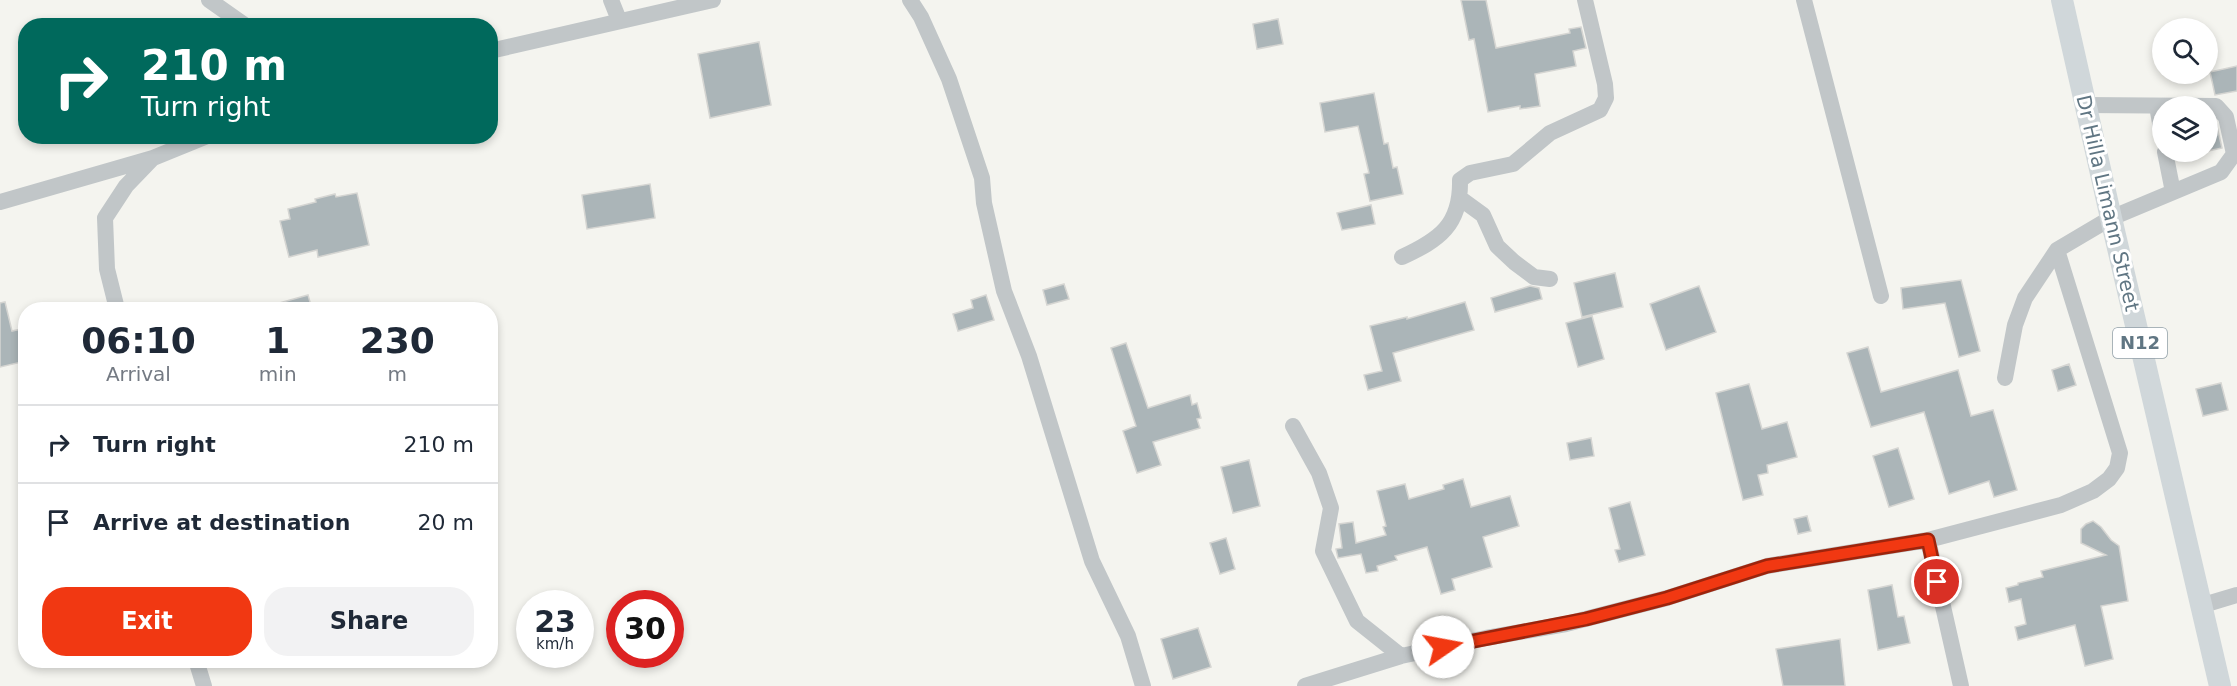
<!DOCTYPE html>
<html lang="en">
<head>
<meta charset="utf-8">
<style>
	body { margin:0; font-family:"DejaVu Sans",sans-serif; background:#f2f2f3; color:#1f2937; height:100vh; display:flex; flex-direction:column; font-size:22px; white-space:nowrap }
	* { box-sizing:border-box; margin:0 }
	p { font-size:20px; color:#747a83 }
	.icon { flex:none; width:33px; height:33px; fill:none; stroke:currentColor; stroke-width:2; stroke-linecap:round; stroke-linejoin:round }
	.map { position:relative; flex:1; overflow:hidden }
	.panel { position:absolute; left:18px; top:302px; width:480px; height:366px; display:flex; flex-direction:column; background:#fff; border-radius:24px; box-shadow:0 3px 9px #0003 }
	.panel>* { flex:none }
	.guide { position:absolute; left:18px; top:18px; width:480px; height:126px; border-radius:24px; box-shadow:0 3px 9px #0003; background:#00695c; color:#fff; overflow:hidden }
	.buttons { position:absolute; left:2152px; top:18px; display:grid; gap:12px }
	.buttons a { display:grid; place-items:center; width:66px; height:66px; border-radius:50%; background:#fff; box-shadow:0 3px 9px #0003; font-size:30px }
	.speed { position:absolute; left:516px; top:590px; display:flex; gap:12px; font-size:30px; font-weight:700; text-align:center }
	.speed>* { display:grid; place-content:center; width:78px; height:78px; border-radius:50%; background:#fff; box-shadow:0 3px 9px #0003; line-height:1 }
	.speed small { font-size:15px; font-weight:400 }
	.speed .limit { border:9px solid #d22; background:#fff; color:#111 }
	.pin { position:absolute; display:grid; place-items:center; width:51px; height:51px; color:#fff; margin:-26px; border:3px solid #fff; border-radius:50%; box-shadow:0 2px 6px #0007 }
	.me { position:absolute; width:66px; margin:-33px; rotate:78deg; stroke-linejoin:round; filter:drop-shadow(0 0 4px #0008) }
	.turn { display:flex; align-items:center; gap:21px; height:126px; padding:0 24px; font-size:27px }
	.turn .icon { width:78px; height:78px; stroke-width:2.5 }
	.turn b { display:block; font-size:42px; line-height:51px }
	.eta { display:flex; justify-content:space-evenly; align-items:center; height:102px; text-align:center }
	.eta b { font-size:36px; font-weight:700; line-height:42px }
	.button { display:flex; gap:12px; margin-top:auto; padding:12px 24px }
	.button a { flex:1; height:69px; border-radius:24px; background:#f13812; color:#fff; font-size:24px; font-weight:700; line-height:69px; text-align:center }
	.button a+a { background:#f2f2f3; color:#1f2937 }
	ul { padding:0; list-style:none }
	li { display:flex; align-items:center; gap:18px; height:78px; padding:0 24px; border-top:2px solid #e0e1e3 }
	li div { flex:1 }
	li b { display:block; font-size:22px }
	li em { font-style:normal }
	.map>svg:first-child { display:block }
	.building { fill:#abb5b8; stroke:#d5d5d2; stroke-width:1.5 }
	.lines { fill:none; stroke-linecap:round; stroke-linejoin:round }
	.minor { stroke:#c1c6c8; stroke-width:16 }
	.highway { stroke:#d0d7da; stroke-width:22 }
	.route-casing { stroke:#9d240c; stroke-width:15 }
	.route { stroke:#f13812; stroke-width:10 }
	.labels { text-anchor:middle; stroke-width:6; stroke-linejoin:round; paint-order:stroke }
	.shield { fill:#fff; stroke:#909fa8; stroke-width:1.5 }
	.shield-label { font-size:18px; font-weight:bold; fill:#607683 }
	.street-label { font-size:20px; fill:#607683; stroke:#fff }
</style>
</head>
<body>
<div class="map">
<svg width="2237" height="686" viewBox="0 0 2237 686">
	<rect width="100%" height="100%" fill="#f4f4ef"/>
	<path class="building" d="M1461 0H1486L1496 48 1570 33 1569 29 1581 27 1586 48 1573 51 1576 66 1535 74 1540 106 1520 109V106L1488 112 1474 39 1469 40Z
		M1278 19 1283 44 1257 49 1253 24Z
		M759 42 771 105 710 118 698 54Z
		M2237 66V91L2215 95 2210 72Z
		M1374 93 1384 144 1388 143 1393 168 1397 167 1403 194 1370 201 1364 174 1369 173 1358 126 1325 132 1320 103Z
		M2208 116H2211L2216 122 2222 148 2208 151Z
		M650 184 655 218 587 229 582 195Z
		M357 193 369 245 318 257 317 250 289 257 280 221 290 219 288 209 316 202 315 199 335 194 336 197Z
		M1371 205 1375 224 1342 230 1337 213Z
		M1615 273 1623 307 1582 317 1574 283Z
		M1961 280 1980 351 1959 357 1945 303 1903 309 1901 288Z
		M1064 284 1069 299 1047 305 1043 290Z
		M1530 286 1539 288 1542 299 1495 312 1491 298Z
		M1699 286 1716 332 1666 350 1650 304Z
		M308 295 312 309H273L272 305Z
		M986 295 994 320 958 331 953 314 973 308 971 300Z
		M5 302 12 331 26 328V361L0 367V303Z
		M1465 302 1474 330 1393 353 1401 381 1368 390 1364 375 1382 371 1370 326 1407 317V319Z
		M1592 316 1604 359 1578 367 1566 323Z
		M1126 343 1148 408 1190 395 1192 405 1197 403 1201 418 1197 419 1200 428 1153 442 1161 465 1137 473 1123 431 1136 426 1111 348Z
		M1868 347 1881 392 1958 370 1971 416 1993 410 2017 490 1994 497 1989 481 1949 494 1924 412 1871 427 1847 353Z
		M2069 364 2076 385 2058 391 2052 370Z
		M2221 383 2228 410 2203 416 2196 389Z
		M1749 384 1762 429 1787 422 1797 457 1767 465 1768 473 1758 475 1763 495 1743 500 1716 393Z
		M1591 438 1594 456 1570 460 1567 443Z
		M1898 448 1914 499 1889 507 1873 456Z
		M1249 460 1260 506 1233 513 1221 467Z
		M1463 479 1471 507 1510 496 1519 526 1483 537 1492 567 1452 579 1455 590 1441 594 1427 547 1395 556 1397 560 1377 566 1378 571 1366 573 1361 554 1338 558 1336 549 1342 548 1339 524 1353 522 1356 543 1386 535 1383 527 1386 526 1377 491 1405 484 1409 499 1444 489 1443 485Z
		M1630 502 1645 555 1619 562 1615 550 1620 549 1609 508Z
		M1807 516 1811 531 1798 534 1794 519Z
		M2093 521 2101 527 2111 540 2119 546 2128 601 2101 606 2113 659 2085 666 2075 625 2018 640 2015 627 2026 624 2021 599 2009 602 2006 588 2018 585V583L2043 577 2041 571 2106 555 2081 543V529L2086 524Z
		M1226 538 1235 569 1220 574 1210 543Z
		M1892 585 1898 617 1904 616 1910 643 1878 650 1868 590Z
		M1198 628 1211 667 1173 679 1161 639Z
		M1840 639 1845 686H1783L1776 649Z"/>
	<g class="lines">
		<path class="minor" d="M209 0 246 26
			M611 0 619 20
			M910 0 921 17 949 79 982 178 984 203 1004 291 1029 356 1092 561 1128 636 1143 686
			M1804 0 1881 296
			M490 51 713 0
			M2157 106 2163 140
			M2165 152 2173 192
			M1461 199 1483 215 1497 246 1514 262 1534 277 1550 279
			M0 202 153 158 207 136
			M1402 257C1439 240 1461 225 1460 180L1470 173 1513 164 1550 133 1600 110 1606 98 1605 84 1585 0
			M117 309 107 269 105 218 126 186 152 159
			M2005 378 2015 325 2025 298 2057 250 2111 218 2221 172 2234 154 2226 117 2216 106 2085 105
			M1293 426 1319 473 1331 508 1323 551 1357 621 1401 656
			M1928 540 1961 686
			M2200 606 2237 595
			M196 660 204 686
			M1305 686 1401 656 1486 638 1566 624 1667 598 1767 566 1928 540 2061 505 2093 491 2109 479 2117 468 2120 453 2057 250"/>
		<path class="highway" d="M2062 0 2111 218 2220 686"/>
	</g>
	<g class="lines">
		<g class="route-casing">
			<path id="route" d="M1443 647 1586 619 1667 598 1767 566 1928 540 1937 582"/>
		</g>
		<use href="#route" class="route"/>
	</g>
	<g class="labels">
		<rect class="shield" x="2113" y="328" width="54" height="30" rx="4.5"/>
		<g class="shield-label">
			<text x="2140" y="349">N12</text>
		</g>
		<g class="street-label">
			<text transform="translate(2108 203) rotate(77)" y="7">Dr Hilla Limann Street</text>
		</g>
	</g>
</svg>
<div class="buttons">
<a><svg class="icon" aria-label="search" viewBox="0 0 24 24"><circle cx="10" cy="10" r="6"/><path d="M15 15l6 6"/></svg></a>
<a><svg class="icon" aria-label="layers" viewBox="0 0 24 24"><path d="M12 4l9 5-9 5-9-5zM3 14l9 5 9-5"/></svg></a>
</div>
<div class="speed"><div>23<small>km/h</small></div><div class="limit">30</div></div>
<div class="pin" style="left:1937px;top:582px;background:#d93025"><svg class="icon" aria-label="arrive" viewBox="0 0 24 24"><path d="M6 21V4h12l-3 4 3 4H6"/></svg></div>
<svg class="me" style="left:1443px;top:647px" viewBox="-20 -20 40 40"><circle r="19" fill="#fff"/><path d="M0-13L10 11 0 6-10 11z" fill="#f13812"/></svg>
<div class="guide">
<div class="turn"><svg class="icon" aria-label="right" viewBox="0 0 24 24"><path d="M7 20v-9h11M14 6l5 5-5 5"/></svg><div><b>210 m</b>Turn right</div></div>
</div>
<section class="panel">
<div class="eta">
<div><b>06:10</b><p>Arrival</p></div>
<div><b>1</b><p>min</p></div>
<div><b>230</b><p>m</p></div>
</div>
<ul>
<li><svg class="icon" aria-label="right" viewBox="0 0 24 24"><path d="M7 20v-9h11M14 6l5 5-5 5"/></svg><div><b>Turn right</b></div><em>210 m</em></li>
<li><svg class="icon" aria-label="arrive" viewBox="0 0 24 24"><path d="M6 21V4h12l-3 4 3 4H6"/></svg><div><b>Arrive at destination</b></div><em>20 m</em></li>
</ul>
<div class="button"><a>Exit</a><a>Share</a></div>
</section>
</div>
</body>
</html>
